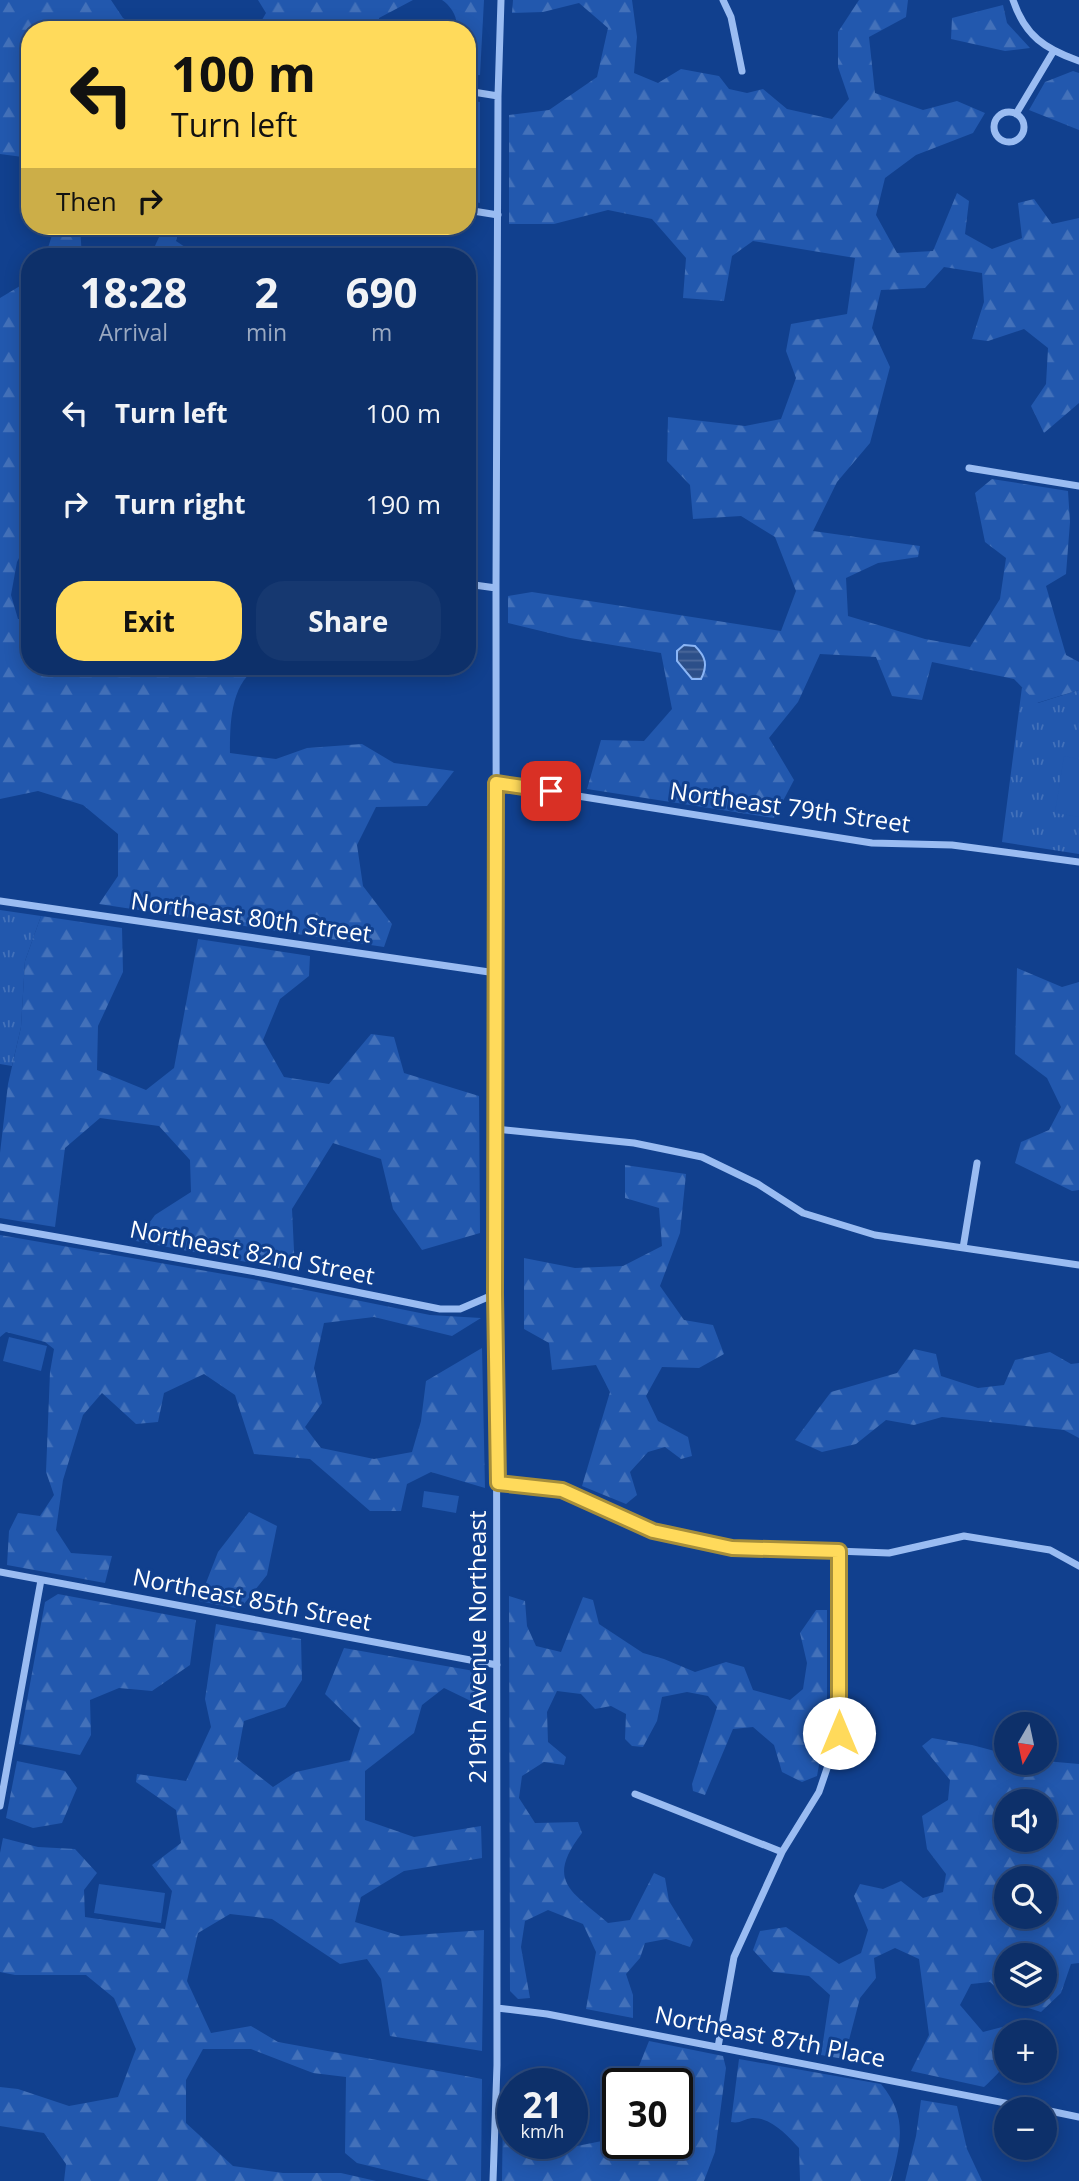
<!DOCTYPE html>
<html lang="en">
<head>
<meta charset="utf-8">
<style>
	body { margin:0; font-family:"Open Sans",sans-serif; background:#163870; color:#f1f3f6; height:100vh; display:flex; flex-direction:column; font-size:26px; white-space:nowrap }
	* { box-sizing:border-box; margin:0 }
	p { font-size:23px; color:#9aa9c1 }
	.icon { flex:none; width:38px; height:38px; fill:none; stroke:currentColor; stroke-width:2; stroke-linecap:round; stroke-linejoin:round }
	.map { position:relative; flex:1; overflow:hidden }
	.panel { position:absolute; left:21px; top:248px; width:455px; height:427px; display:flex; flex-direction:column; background:#0d306a; border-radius:28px; box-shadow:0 4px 18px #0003,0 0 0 2px #2d4b7e }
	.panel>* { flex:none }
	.top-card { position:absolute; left:21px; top:21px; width:455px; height:214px; border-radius:28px; box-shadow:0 4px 18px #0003,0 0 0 2px #2d4b7e; background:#ffda5b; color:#111; overflow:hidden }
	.needle { width:46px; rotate:189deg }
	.controls { position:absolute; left:994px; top:1712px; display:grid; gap:14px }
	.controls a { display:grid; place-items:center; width:63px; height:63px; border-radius:50%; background:#0d306a; box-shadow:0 4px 18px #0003,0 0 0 2px #2d4b7e; font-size:35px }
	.speed { position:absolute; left:497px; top:2068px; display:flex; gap:14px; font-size:35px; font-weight:700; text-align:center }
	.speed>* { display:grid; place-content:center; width:91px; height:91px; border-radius:50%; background:#0d306a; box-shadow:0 4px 18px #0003,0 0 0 2px #2d4b7e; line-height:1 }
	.speed small { font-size:18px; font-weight:400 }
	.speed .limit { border:4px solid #111; border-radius:10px; background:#fff; color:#111 }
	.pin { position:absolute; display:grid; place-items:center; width:60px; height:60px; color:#fff; margin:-30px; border-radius:14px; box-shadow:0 4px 10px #0006 }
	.me { position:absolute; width:77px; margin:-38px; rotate:0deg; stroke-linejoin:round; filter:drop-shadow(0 0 5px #0008) }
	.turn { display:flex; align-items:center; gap:24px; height:147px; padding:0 35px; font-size:32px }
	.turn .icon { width:91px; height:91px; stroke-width:2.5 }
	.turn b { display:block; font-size:49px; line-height:60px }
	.then { display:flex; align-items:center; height:66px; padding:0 35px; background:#0003; gap:14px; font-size:26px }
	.eta { display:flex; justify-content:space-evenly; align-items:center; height:119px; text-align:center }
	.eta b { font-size:42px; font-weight:700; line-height:49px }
	.primary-button { display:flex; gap:14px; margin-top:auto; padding:14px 35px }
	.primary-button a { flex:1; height:80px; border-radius:28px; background:#ffda5b; color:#111; font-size:28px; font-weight:700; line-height:80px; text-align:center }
	.primary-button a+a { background:#163870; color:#f1f3f6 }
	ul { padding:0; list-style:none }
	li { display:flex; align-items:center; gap:21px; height:91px; padding:0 35px }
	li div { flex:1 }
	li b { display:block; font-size:26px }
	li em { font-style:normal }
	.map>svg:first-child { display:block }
	.grass { fill:url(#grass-tufts) }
	.forest { fill:url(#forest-firs); fill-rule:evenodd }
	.garden { fill:#2258ae }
	.water { fill:url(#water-rules); stroke:#8bb6f6; stroke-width:2 }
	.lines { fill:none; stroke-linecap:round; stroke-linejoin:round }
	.street { stroke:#9abcf2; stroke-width:7 }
	.route-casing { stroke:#a68e3b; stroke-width:18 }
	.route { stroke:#ffda5b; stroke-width:12 }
	.labels { text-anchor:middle; stroke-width:6; stroke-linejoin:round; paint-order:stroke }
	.street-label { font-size:24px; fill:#fff; stroke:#11408e }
</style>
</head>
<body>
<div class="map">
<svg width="1079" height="2181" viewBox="0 0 1079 2181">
	<defs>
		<pattern id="grass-tufts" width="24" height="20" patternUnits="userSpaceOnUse" patternTransform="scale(1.75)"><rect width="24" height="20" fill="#2258ae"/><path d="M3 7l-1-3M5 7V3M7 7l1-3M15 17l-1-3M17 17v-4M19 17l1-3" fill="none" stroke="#4371ba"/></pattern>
		<pattern id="forest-firs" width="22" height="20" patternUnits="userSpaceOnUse" patternTransform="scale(1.75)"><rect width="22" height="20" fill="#2258ae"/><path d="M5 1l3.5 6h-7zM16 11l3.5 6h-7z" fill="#4371ba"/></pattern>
		<pattern id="water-rules" width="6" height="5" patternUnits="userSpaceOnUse" patternTransform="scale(1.75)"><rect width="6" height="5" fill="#2c4f89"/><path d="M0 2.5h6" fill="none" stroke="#4c699b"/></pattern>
	</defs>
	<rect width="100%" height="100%" fill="#11408e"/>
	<path class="grass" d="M1022 687 1038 703 1079 690V854L1002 842Z
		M0 910 41 916 25 961 21 1027 12 1066 0 1064Z"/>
	<path class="forest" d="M0 0H111L123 18 144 30H30V158L0 154Z
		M258 0H413L379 18V30H256L266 13Z
		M442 0H484L480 75 467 76V30H456C459 18 451 6 442 0Z
		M513 0H632L637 37 634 73 658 83 681 69 719 76 729 89 747 93 763 89 787 109 832 119 849 99 838 67V32L859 0H908L906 17 869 37 875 93 923 110 957 101 985 113 973 133 916 155 885 178 876 215 897 253 933 251 957 193 969 201 965 234 992 249 1022 238 1018 203 1034 199 1052 224 1079 218V403L1044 433 1031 406 1046 384 1048 348 1024 329 988 341 972 339 984 302 982 273 944 267 925 288 881 290 872 328 890 367 870 443 837 482 813 531 920 546 918 557 878 563 846 578 848 616 925 639 970 647 1000 599 1006 558 985 542 975 493 992 479 1068 491 1070 522 1066 574 1046 586 1066 655 1079 662V690L1037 703 1014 679 932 662 922 700 892 696 876 657 820 654 798 702 769 738 794 780 774 818 587 789 601 740 644 741 672 709 661 653 570 638 508 623V596L532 592 781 631 796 591 775 537 741 516 693 519 690 485 667 461 668 417 745 426 781 419 796 378 786 351 791 324 847 314 855 258 753 241 732 256 724 301 683 298 686 258 652 219 608 210 554 224H509V115L549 110 597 77 608 28 579 3 543 12 512 13Z
		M1003 5 1007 23 1030 48 1005 51 951 39 952 18Z
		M1073 71 1079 73V130L1029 110 1045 82Z
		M467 100 480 102V203L467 200Z
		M55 226H80L82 257H45Z
		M164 226H180L176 241 200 257H150Z
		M30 280V536L17 562 11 595 18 619H30V667H195L199 671 208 667H259C230 682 230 725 230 753L276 759 307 748 362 744 394 763 454 771 427 806 376 807 357 845 363 886 392 924 384 947 99 904 118 876V834L83 805 38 791 0 799V298Z
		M41 916 122 928 123 972 98 1026 97 1070 146 1090 174 1068 198 939 310 956 309 976 280 999 263 1040 284 1077 329 1084 371 1034 394 1037 404 1073 479 1096 480 1233 422 1250 393 1209 381 1159 333 1143 292 1209 295 1271 136 1241 155 1215 191 1192 190 1160 159 1126 100 1118 65 1148 55 1227 0 1218V1153L8 1084 21 1027 25 961Z
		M1017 968 1062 987 1079 982V1190L1072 1191 1015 1163 1021 1142 1049 1130 1061 1107 1047 1078 1015 1054Z
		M625 1165 686 1174 680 1233 660 1286 684 1320 713 1325 724 1354 699 1368 662 1367 646 1396 658 1421 688 1437 692 1456 681 1459 665 1447 648 1452 630 1472 637 1495 626 1504 582 1486 610 1392 596 1365 552 1370 549 1343 524 1329V1258L575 1268 623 1266 662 1246 659 1208 625 1198Z
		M0 1235 252 1279 430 1315 481 1318 452 1336 374 1317 324 1323 314 1368 322 1403 305 1427 321 1448 374 1459 412 1452 421 1421 426 1381 482 1348 485 1488 431 1472 407 1484 401 1511H370L310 1459 254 1454 235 1395 204 1374 164 1393 158 1422 136 1424 102 1393 83 1415 63 1480 56 1530 71 1553 112 1556 105 1583 7 1565 9 1531 18 1513 40 1516 54 1495 46 1472 50 1372 54 1349 45 1342 6 1332 0 1337Z
		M914 1349 936 1354 941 1376 978 1388 1004 1385 1015 1360 1050 1352 1071 1364 1079 1363V1438L1064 1430 942 1417 914 1425 886 1420 856 1444 822 1452 795 1440 831 1392 897 1373Z
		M249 1512 277 1526 267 1575 240 1609 199 1601 218 1552Z
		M58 1594 196 1620 190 1665 152 1691 119 1688 90 1700 91 1735 80 1755 19 1744 45 1602Z
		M509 1596 525 1601 527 1626 536 1646 561 1652 583 1597 593 1600 599 1624 643 1653 664 1659 695 1672 726 1662 744 1667 753 1690 790 1700 803 1689 807 1663 800 1633 816 1610H827V1721L817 1776 802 1782 782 1772 774 1745 753 1727 733 1729 705 1795 693 1791 692 1784 717 1707 708 1696 687 1692 662 1697 657 1721 643 1747 632 1746 625 1739 626 1714 611 1706 595 1709 581 1694 557 1691 547 1712 548 1742 566 1757 564 1765 544 1762 522 1776 519 1798 535 1823 578 1822 582 1833C545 1881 571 1891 608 1923L630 1920 654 1873 665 1878 669 1901 693 1940 690 1947 666 1939 645 1943 640 1958 626 1974 633 1995V2018L586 2009 596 1952 583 1924 548 1910 525 1921 521 1947 530 1998 518 1999 510 1991Z
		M216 1624 301 1639 302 1680 285 1707 244 1721 237 1759 273 1787 296 1772 350 1760 360 1728 325 1694 344 1648 474 1671 475 1703 444 1688 422 1705 414 1733 365 1771V1820L414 1837 481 1826 482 1858 404 1871 361 1897 355 1922 401 1936 484 1930 482 2051 390 2036 381 1979 367 1959 340 1964 272 1919 230 1914 198 1933 187 1981 211 2033 251 2026 278 2042 482 2079 481 2181H431L357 2163 345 2153 346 2077 313 2073 251 2049H203L186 2080V2123L233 2166 283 2173H341L376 2181H64L66 2164 44 2133 0 2126V2087L18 2089 69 2106 118 2097 136 2049 114 1998 86 1975H15L0 1972V1853L3 1838 38 1847 75 1849 97 1873 84 1890 85 1917 165 1929 172 1891 152 1865 181 1843 176 1810 136 1782 137 1774 186 1781 211 1727 205 1699Z
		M932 1738 972 1745 1006 1754V1762L1045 1761 1079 1764V1963L1071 1964 1061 1993 1041 2012 1013 2003 990 1982 971 1984 960 2005 983 2032 1006 2026 1009 2032H1006C1006 2064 1008 2065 984 2087L911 2071 929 2035 919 1959 895 1948 874 1958 876 1978 860 1998 844 2059 821 2055 830 1995 809 1976 773 1972 753 1950 760 1931 786 1927 839 1964 861 1953 868 1930 854 1896 860 1884 883 1889 901 1881 923 1898 943 1892 946 1874 927 1849 922 1816 948 1800 950 1780 922 1746ZM1006 1801H1045V1839H1006ZM1006 1878H1045V1916H1006ZM1006 1955H1045V1993H1006Z
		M17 1761 65 1771 77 1788 62 1823 33 1828 6 1818Z
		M649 2041 723 2056 726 2068 715 2152 704 2181H502L503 2110 513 2114V2144H564L577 2146 602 2141 618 2128V2144H677V2084H637L639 2066Z
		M739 2059 881 2084C908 2117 901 2142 891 2181H800L799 2148C788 2136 771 2117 752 2118 744 2119 740 2124 731 2122Z
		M921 2100 957 2106 967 2149 982 2181H905L916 2136Z"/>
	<path class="garden" d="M1064 756 1079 759V817L1055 813Z
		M9 1337 47 1346 41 1371 3 1361Z
		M424 1491 459 1496 456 1513 422 1507Z
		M99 1884 165 1893 161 1923 94 1913Z"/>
	<path class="water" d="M684 645 695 646C706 657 708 665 701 679H692L677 661V651Z"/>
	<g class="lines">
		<path class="street" d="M723 0 731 17 742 71
			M1013 0C1025 36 1045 49 1079 61
			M467 91 498 96
			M994 127a15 15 0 1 1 30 0a15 15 0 1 1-30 0Z
			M1016 114 1053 52
			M467 210 498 215
			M969 468 1079 486
			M467 584 496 588
			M496 783 872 843 952 845 1079 862
			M0 901 496 973
			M496 1129 634 1143 702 1157 758 1184 803 1213 875 1235 1079 1265
			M0 1227 267 1274 440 1309H460L495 1294
			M963 1248 977 1163
			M498 1483 562 1490 653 1531 732 1547 889 1553 964 1536 1050 1550 1079 1566
			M0 1572 497 1665
			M635 1794 782 1852
			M0 1806 41 1580
			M497 2008 547 2014 1036 2109
			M718 2047 734 1957 782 1852 819 1792 839 1733V1551
			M1045 2110 1079 2117
			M493 2181 497 2065 496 588 498 96 501 0"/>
	</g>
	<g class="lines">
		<g class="route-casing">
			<path id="route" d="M551 791 496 783 495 1294 498 1483 562 1490 653 1531 732 1548 839 1551V1733"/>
		</g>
		<use href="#route" class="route"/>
	</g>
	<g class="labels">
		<g class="street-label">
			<text transform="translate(790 808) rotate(8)" y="8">Northeast 79th Street</text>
			<text transform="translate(251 918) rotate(8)" y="8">Northeast 80th Street</text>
			<text transform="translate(252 1253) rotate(11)" y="8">Northeast 82nd Street</text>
			<text transform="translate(252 1600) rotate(11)" y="8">Northeast 85th Street</text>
			<text transform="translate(478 1647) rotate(-90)" y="8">219th Avenue Northeast</text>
			<text transform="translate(770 2037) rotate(11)" y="8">Northeast 87th Place</text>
		</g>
	</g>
</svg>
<div class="controls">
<a><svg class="needle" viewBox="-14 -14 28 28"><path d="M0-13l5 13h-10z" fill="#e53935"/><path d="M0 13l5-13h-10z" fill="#9aa9c1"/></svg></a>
<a><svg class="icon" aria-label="sound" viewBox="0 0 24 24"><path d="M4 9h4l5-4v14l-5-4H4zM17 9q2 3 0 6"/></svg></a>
<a><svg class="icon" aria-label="search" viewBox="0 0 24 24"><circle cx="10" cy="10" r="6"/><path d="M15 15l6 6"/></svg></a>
<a><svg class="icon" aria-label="layers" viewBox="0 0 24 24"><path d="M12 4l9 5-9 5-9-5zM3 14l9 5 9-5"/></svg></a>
<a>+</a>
<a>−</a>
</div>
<div class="speed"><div>21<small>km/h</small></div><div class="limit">30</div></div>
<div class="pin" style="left:551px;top:791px;background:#d93025"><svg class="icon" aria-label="arrive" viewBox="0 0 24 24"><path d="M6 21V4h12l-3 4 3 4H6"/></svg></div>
<svg class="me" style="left:839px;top:1733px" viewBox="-20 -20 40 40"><circle r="19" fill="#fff"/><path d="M0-13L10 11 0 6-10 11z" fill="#ffda5b"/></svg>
<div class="top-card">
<div class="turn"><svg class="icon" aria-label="left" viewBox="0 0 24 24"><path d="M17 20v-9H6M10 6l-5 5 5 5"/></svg><div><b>100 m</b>Turn left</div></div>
<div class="then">Then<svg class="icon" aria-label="right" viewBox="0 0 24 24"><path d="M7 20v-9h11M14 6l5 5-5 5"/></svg></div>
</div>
<section class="panel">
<div class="eta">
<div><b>18:28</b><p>Arrival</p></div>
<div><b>2</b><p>min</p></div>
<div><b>690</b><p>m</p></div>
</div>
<ul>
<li><svg class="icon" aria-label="left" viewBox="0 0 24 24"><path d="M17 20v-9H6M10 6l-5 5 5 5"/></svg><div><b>Turn left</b></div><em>100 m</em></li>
<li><svg class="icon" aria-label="right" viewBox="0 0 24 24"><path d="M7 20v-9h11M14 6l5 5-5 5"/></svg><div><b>Turn right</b></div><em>190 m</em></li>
</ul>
<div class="primary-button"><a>Exit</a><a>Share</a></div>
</section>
</div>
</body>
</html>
